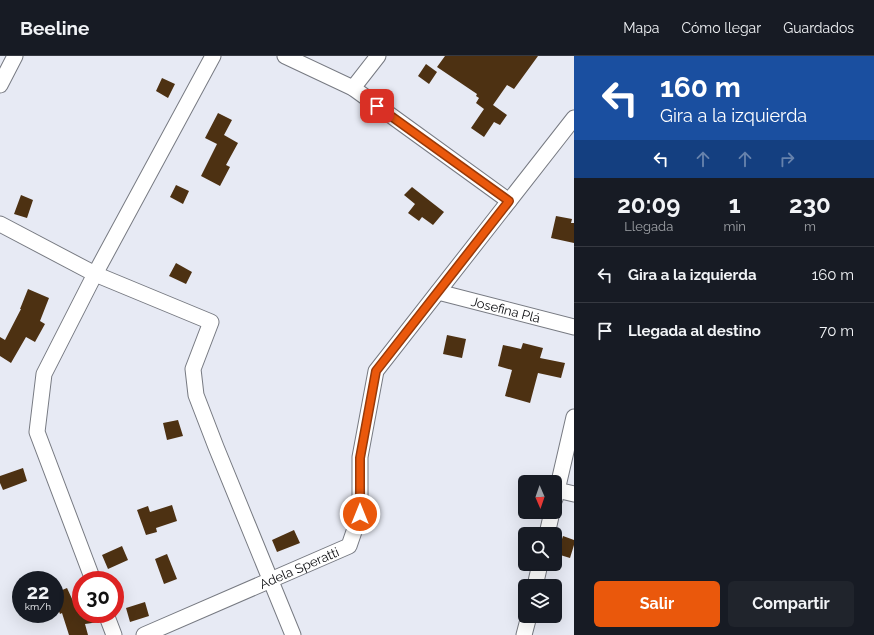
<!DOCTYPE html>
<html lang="es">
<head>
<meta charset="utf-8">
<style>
	body { margin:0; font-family:Raleway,sans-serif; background:#20242c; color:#f1f3f6; height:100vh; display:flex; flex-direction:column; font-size:15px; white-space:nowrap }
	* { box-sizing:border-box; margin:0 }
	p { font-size:13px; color:#9ea1a6 }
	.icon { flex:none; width:22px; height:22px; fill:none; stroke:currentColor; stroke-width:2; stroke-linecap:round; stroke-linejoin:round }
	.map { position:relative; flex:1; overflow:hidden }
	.panel { display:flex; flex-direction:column; background:#171b24; width:300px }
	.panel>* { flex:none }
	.hud { background:#1a4fa0; color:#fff; overflow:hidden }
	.needle { width:26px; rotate:178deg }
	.buttons { position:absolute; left:518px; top:419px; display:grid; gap:8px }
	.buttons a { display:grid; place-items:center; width:44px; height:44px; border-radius:6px; background:#171b24; box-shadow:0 4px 16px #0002; font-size:20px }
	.speed { position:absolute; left:12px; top:515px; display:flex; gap:8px; font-size:20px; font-weight:700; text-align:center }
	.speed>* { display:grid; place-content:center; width:52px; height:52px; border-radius:50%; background:#171b24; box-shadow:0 4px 16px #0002; line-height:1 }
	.speed small { font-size:10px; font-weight:400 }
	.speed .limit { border:6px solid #d22; background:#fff; color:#111 }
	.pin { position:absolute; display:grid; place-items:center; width:34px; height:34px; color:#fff; margin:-17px; border-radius:8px; box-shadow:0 2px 6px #0006 }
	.me { position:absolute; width:44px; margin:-22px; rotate:0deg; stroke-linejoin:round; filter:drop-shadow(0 0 3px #0008) }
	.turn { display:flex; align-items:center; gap:14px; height:84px; padding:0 20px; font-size:18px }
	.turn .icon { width:52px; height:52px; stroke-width:2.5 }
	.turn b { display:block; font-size:28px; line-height:34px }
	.lanes { display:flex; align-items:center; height:38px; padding:0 20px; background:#0003; justify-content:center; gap:20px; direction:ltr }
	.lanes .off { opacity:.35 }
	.eta { display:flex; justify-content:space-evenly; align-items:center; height:68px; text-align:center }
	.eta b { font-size:24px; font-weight:700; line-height:28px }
	.action { display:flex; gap:8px; margin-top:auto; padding:8px 20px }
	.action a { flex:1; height:46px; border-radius:6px; background:#ea580c; color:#fff; font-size:16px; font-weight:700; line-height:46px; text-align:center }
	.action a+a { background:#20242c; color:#f1f3f6 }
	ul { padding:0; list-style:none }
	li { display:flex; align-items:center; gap:12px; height:56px; padding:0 20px; border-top:1px solid #363941 }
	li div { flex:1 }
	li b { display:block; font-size:15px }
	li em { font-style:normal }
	header { display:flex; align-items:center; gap:24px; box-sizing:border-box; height:56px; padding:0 20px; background:#171b24; border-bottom:1px solid #363941 }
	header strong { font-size:19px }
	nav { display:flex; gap:22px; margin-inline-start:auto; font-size:14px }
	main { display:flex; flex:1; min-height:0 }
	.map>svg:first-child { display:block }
	.building { fill:#4d3112 }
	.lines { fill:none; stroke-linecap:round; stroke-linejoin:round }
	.minor-casing { stroke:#777a82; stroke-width:17 }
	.minor { stroke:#fff; stroke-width:15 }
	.route-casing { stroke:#983908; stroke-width:10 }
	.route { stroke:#ea580c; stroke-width:7 }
	.labels { text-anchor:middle; stroke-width:4; stroke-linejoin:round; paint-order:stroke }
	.street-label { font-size:13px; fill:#0c0d10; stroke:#f6f8fe }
</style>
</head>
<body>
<header>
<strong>Beeline</strong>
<nav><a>Mapa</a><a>Cómo llegar</a><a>Guardados</a></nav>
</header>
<main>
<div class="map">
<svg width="574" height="579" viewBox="0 0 574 579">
	<rect width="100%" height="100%" fill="#e7eaf4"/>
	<path class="building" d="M445 0H538L514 33 507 29 493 49 507 59 500 69 494 66 484 81 471 72 484 53 476 47 479 42 476 40 477 38 437 11Z
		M426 8 437 16 429 28 418 20Z
		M162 22 175 28 168 42 156 35Z
		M218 57 232 64 224 79 238 87 226 109 230 111 220 130 201 120 217 88 205 82Z
		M176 129 189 135 183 148 170 141Z
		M412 131 444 156 433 169 422 161 419 165 408 157 415 148 404 139Z
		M21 139 33 144 27 162 14 158Z
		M556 160 572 163 571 167H574V187L551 182Z
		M176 207 192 216 186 228 169 220Z
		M28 233 49 242 40 265 45 268 35 286 26 281 11 307 0 300V281L5 284 21 253H20Z
		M447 279 466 283 462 302 443 298Z
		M523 287 543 292 540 302 565 307 561 322 538 317 530 347 505 340 512 314 498 310 503 289 521 293Z
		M178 364 183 380 167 384 163 367Z
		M23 412 27 425 3 434 0 427V420Z
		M172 449 177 465 156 472 157 476 146 479 137 454 148 450 150 456Z
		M294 474 300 487 277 496 272 484Z
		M563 480 574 484V489L570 502 557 498Z
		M122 490 128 504 108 513 102 499Z
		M167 498 177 523 164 528 155 503Z
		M67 532 79 558H97L99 566 85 568 88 579H69L62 557 60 558 55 545V537Z
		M145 546 149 560 130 566 126 552Z"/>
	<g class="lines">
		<g class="minor-casing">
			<g id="minor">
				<path d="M285 0 353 32 509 145"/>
				<path d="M0 29 15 0"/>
				<path d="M353 32 378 0"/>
				<path d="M0 168 95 218 211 266 193 313 196 339 216 391 293 579"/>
				<path id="s1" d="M438 236 574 271"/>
				<path d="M557 434 574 438"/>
				<path d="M555 443 574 361"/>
				<path d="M547 478 552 456"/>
				<path d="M93 524 37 376 44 318 95 218 213 0"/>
				<path d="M535 530 540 508"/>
				<path d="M106 558 114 579"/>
				<path id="s2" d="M144 579 349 490 360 458V401L376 315 574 62"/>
				<path d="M524 579 529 560"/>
			</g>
		</g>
		<use href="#minor" class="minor"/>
	</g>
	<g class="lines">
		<g class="route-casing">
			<path id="route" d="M360 458V402L376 315 509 145 377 50"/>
		</g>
		<use href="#route" class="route"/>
	</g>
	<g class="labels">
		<g class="street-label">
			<text dy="5" stroke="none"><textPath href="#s1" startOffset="70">Josefina Plá</textPath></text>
			<text dy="5" stroke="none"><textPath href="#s2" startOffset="169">Adela Speratti</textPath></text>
		</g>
	</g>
</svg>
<div class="buttons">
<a><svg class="needle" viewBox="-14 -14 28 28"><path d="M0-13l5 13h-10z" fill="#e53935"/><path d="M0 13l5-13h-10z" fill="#9ea1a6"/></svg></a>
<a><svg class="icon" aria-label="search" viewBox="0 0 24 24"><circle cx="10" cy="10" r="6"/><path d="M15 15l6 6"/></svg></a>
<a><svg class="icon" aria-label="layers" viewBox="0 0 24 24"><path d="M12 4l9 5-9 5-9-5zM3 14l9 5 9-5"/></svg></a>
</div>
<div class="speed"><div>22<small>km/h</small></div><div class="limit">30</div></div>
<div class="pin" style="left:377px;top:50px;background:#d93025"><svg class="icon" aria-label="arrive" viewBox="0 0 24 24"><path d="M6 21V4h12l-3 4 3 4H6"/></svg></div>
<svg class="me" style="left:360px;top:458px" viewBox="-20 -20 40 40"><circle r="17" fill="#ea580c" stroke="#fff" stroke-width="3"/><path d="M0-11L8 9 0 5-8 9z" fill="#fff"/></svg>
</div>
<section class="panel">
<div class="hud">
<div class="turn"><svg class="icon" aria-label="left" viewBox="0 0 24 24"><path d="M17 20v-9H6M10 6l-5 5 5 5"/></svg><div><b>160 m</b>Gira a la izquierda</div></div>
<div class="lanes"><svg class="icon" aria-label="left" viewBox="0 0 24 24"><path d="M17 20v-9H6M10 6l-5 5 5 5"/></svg><svg class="icon off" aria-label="ahead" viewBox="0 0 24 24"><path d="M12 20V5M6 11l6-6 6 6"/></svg><svg class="icon off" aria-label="ahead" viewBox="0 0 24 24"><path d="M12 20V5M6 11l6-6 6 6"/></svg><svg class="icon off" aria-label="right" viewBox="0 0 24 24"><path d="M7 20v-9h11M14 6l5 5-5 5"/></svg></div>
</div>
<div class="eta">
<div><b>20:09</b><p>Llegada</p></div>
<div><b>1</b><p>min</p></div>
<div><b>230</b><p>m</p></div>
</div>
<ul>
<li><svg class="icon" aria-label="left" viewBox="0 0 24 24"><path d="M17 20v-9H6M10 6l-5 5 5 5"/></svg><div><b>Gira a la izquierda</b></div><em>160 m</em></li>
<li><svg class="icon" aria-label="arrive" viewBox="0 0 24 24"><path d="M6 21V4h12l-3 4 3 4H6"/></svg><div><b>Llegada al destino</b></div><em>70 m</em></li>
</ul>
<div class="action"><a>Salir</a><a>Compartir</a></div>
</section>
</main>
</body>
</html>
